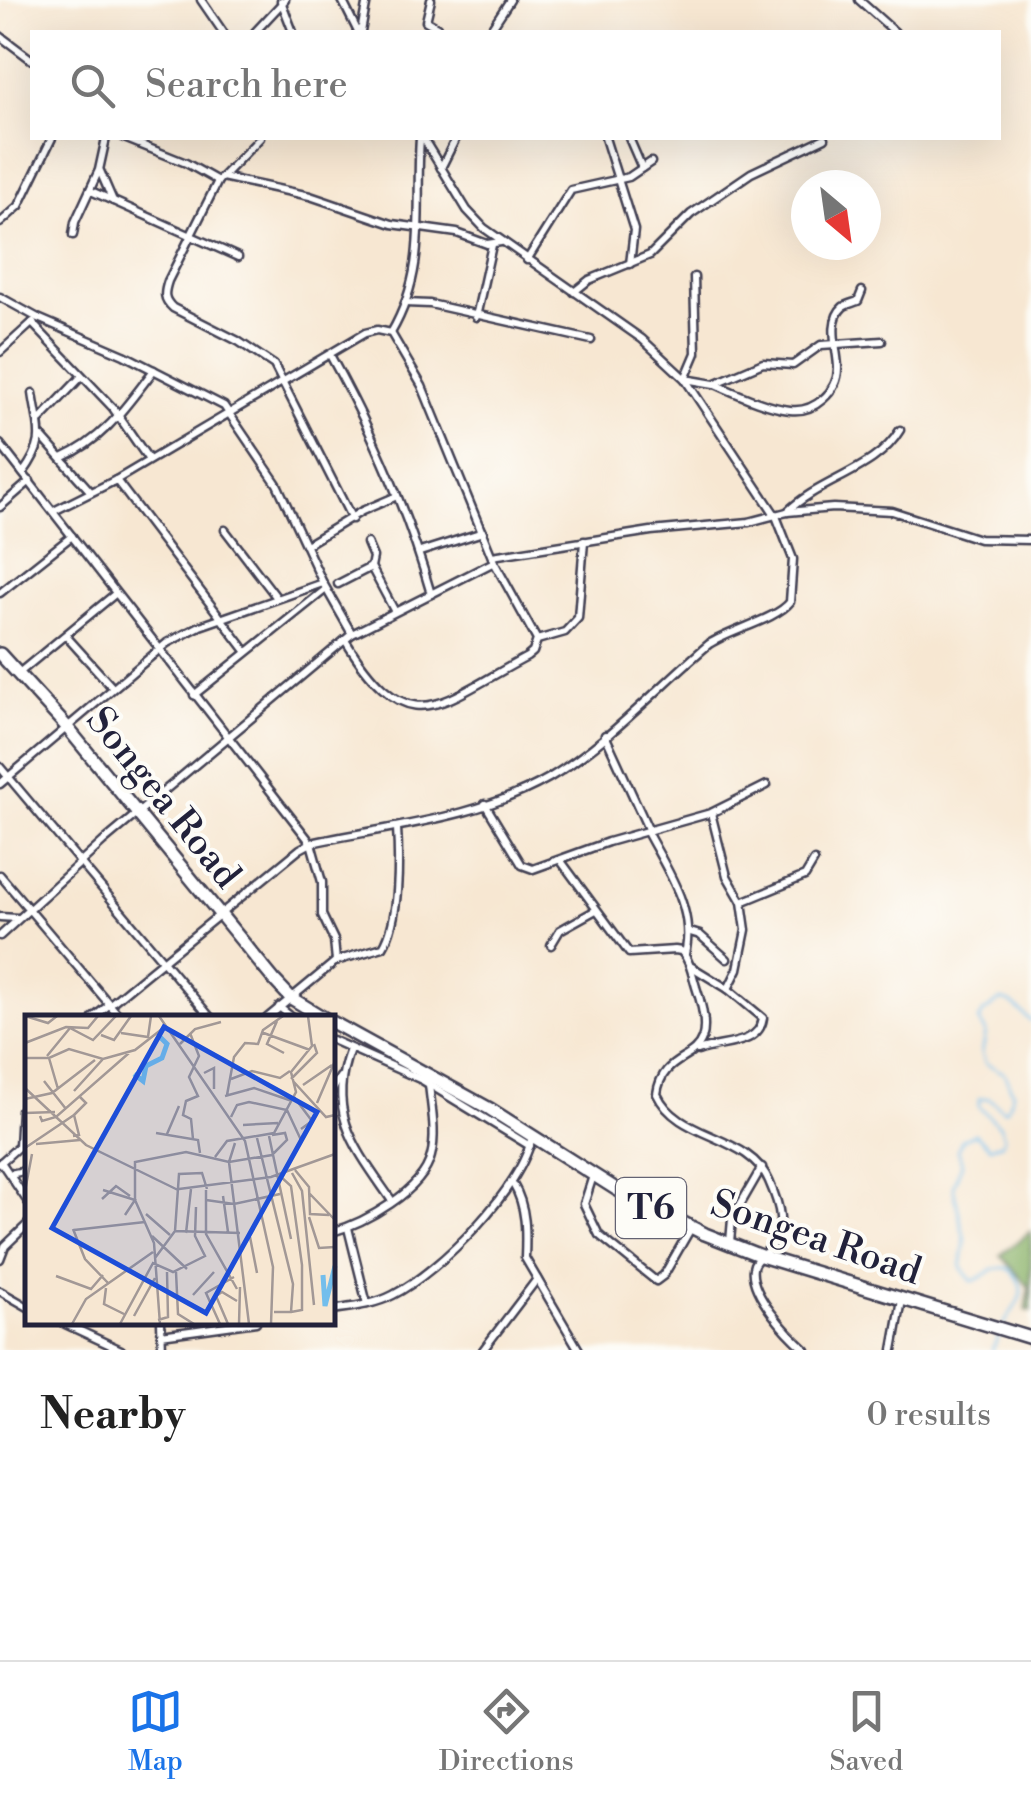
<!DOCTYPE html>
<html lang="en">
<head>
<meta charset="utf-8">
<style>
  :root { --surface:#fff; --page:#f6f6f6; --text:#222; --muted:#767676; --line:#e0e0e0; --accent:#1a73e8 }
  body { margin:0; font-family:"Libre Bodoni",serif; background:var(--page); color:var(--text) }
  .compass { position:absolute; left:791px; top:170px; width:90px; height:90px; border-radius:50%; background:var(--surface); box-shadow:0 10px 40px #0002; rotate:151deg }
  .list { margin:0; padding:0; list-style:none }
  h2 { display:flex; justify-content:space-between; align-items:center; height:130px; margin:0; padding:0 40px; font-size:42px }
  h2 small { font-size:32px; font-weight:400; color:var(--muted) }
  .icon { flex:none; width:55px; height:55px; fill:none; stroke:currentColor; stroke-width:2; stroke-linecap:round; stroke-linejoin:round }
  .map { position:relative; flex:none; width:1031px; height:1350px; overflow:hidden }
  .search { position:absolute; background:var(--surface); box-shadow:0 10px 40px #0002; left:30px; right:30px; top:30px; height:110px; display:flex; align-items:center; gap:25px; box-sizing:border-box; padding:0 35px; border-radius:0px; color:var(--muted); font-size:38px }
  .sheet { height:310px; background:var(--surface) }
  nav { display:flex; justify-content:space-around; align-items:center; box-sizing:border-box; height:140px; border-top:2px solid var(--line); background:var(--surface); font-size:28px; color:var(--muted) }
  nav a { display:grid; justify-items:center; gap:5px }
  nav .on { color:var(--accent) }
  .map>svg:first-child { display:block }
</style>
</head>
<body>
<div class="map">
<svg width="1031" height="1350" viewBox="0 0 1031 1350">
  <rect width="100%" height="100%" fill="#fdfcf7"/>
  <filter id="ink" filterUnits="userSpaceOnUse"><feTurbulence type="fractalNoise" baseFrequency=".01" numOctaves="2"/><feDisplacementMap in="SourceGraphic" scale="20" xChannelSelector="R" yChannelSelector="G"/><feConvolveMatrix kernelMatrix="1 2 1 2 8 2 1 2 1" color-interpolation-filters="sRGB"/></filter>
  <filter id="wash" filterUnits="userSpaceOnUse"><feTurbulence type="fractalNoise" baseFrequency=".0048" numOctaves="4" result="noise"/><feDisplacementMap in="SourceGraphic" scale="40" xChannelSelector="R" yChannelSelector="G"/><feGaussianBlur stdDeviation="2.25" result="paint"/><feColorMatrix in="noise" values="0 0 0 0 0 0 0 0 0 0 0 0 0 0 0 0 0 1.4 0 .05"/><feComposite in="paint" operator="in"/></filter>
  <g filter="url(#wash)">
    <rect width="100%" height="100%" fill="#f7e7d2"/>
    <!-- forest -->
    <polygon fill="#8ab269" stroke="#566a52" stroke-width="2.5" points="1031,1231 1031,1311 1026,1310 1029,1287 1001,1255"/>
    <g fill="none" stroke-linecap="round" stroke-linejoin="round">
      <!-- stream -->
      <g stroke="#73beec" stroke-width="2.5">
        <path d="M1003,1327C1011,1308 1031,1296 1015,1275C1011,1270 1009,1267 1001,1268C990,1268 983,1279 972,1281L961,1268L965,1241L953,1186L962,1164L958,1150L962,1139L975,1134L990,1147L1002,1143L1004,1137L1000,1126L979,1107V1099L989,1098L1003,1110L1007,1109L1013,1093L1004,1073L985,1063L982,1053L986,1032L979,1021L983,1013L1001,1000L1011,1003L1031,1021"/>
        <polyline points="992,1350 1000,1334"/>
      </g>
    </g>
  </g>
  <g filter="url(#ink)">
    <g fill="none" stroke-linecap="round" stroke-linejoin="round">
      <!-- minor casing -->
      <g stroke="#424052" stroke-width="11">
        <g id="minor">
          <polyline points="201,0 223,32"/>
          <polyline points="342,0 358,32"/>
          <polyline points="431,0 426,21 437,27 438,32"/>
          <polyline points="859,0 895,32"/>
          <polyline points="281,1 293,32"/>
          <polyline points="255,32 285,0"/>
          <polyline points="361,32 367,0"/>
          <polyline points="489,32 510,0"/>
          <polyline points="0,36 32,60"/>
          <polyline points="124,138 186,163 218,181"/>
          <path d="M260,138L218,181L168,281C164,293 163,299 173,308L238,341L274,365L352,519"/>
          <polyline points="605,138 634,230 630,264"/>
          <polyline points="629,138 642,168"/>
          <polyline points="441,168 456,138"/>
          <polyline points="100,171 113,201"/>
          <polyline points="222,177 310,196 392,224 457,233 487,244 501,242"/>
          <polyline points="91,191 238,257"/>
          <polyline points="0,223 19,206 52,138"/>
          <polyline points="73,235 75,222 99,170 106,138"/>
          <polyline points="527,260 571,190 629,177 651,162"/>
          <polyline points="694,277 696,353 685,379 714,384 763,363 793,365 821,345 882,341"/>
          <polyline points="574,292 589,280 650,255 691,214 751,173 825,138"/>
          <polyline points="0,297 38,318 124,355 224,406 277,484 323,583 352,634"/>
          <polyline points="405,303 430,304 591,340"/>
          <polyline points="476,317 492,245"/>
          <polyline points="32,323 113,408 149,460"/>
          <path d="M391,333C429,268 415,207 420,138"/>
          <polyline points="0,352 33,322"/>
          <path d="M330,355C372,431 407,510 431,594"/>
          <path d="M715,384C738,394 765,407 790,410C814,413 838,392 838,368C838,351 827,321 843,307C847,304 853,303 858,301L862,291"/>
          <polyline points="40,420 81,377"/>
          <polyline points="42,437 91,492"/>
          <polyline points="0,444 311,843 322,882 322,915 334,940 336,961"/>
          <path d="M62,458C105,439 126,406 154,370"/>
          <path d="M23,473C48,439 38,430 33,393"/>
          <polyline points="116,480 246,651"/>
          <polyline points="0,507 30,481"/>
          <path d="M54,511L116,480L365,333L377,330L391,333L422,386L494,562L537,640L533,652L527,657C438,704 410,745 345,640"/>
          <path d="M787,512C820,479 876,471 900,430"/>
          <polyline points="225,530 277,598"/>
          <polyline points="367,543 373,557 371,567 394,610"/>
          <polyline points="306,545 362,511 397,496"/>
          <polyline points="420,552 483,532"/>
          <polyline points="492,556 651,531 749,522 787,512 833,508 892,511 979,539 1031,540"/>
          <polyline points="338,584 371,567"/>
          <polyline points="0,593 72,536"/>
          <polyline points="66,636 112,687"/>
          <polyline points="537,640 565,632 578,618 584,541"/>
          <polyline points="19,673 115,594"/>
          <polyline points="194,695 326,589"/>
          <polyline points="605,735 649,831"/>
          <polyline points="0,767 211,1018"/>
          <polyline points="0,784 167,643 200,626 323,583"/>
          <polyline points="485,804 522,865 533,869 608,842 711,813 767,785"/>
          <polyline points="711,813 727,876 742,902 746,930 738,969 728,989"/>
          <path d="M647,832C667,870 696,910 685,954"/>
          <path d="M561,861L629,953L675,950L681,951C690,960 692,974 696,987C726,1075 664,1040 657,1094C678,1140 749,1134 769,1181C780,1206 788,1229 767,1251C761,1257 754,1260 753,1268C749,1294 789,1335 806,1350"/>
          <polyline points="0,875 121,1018"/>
          <polyline points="742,902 805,876 814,861"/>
          <polyline points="0,917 17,918"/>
          <polyline points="690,932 700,935 727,959"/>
          <polyline points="0,936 103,842 352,634 494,562"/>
          <polyline points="551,945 560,930 596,910"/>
          <path d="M692,967L728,989L763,1018C759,1047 720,1042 698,1051"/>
          <polyline points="279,1007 293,1018"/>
          <path d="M93,1018L300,849L311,843C390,826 478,819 549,778C608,743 657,688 709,644C731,630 777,619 790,602L793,559L776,516L685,379L642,339L484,228L467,210L423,138"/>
          <path d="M267,1018L336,961L383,947C400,920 399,860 397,828"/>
          <polyline points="332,1040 422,1080 530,1146"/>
          <path d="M350,1049C325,1114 357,1150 392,1201"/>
          <polyline points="332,1091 340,1077"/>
          <polyline points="1,1162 28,1202"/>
          <polyline points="0,1163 19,1146 21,1110 28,1100"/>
          <polyline points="10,1174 28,1170"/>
          <polyline points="593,1176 584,1204 599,1235 656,1281 664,1275 691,1228"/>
          <path d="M513,1184C527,1207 526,1233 525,1258L579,1350"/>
          <polyline points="348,1228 367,1304"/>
          <path d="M332,1232C364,1223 423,1191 431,1156C437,1134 431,1106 429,1084"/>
          <polyline points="730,1242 732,1219 762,1167"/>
          <polyline points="0,1259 5,1246 28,1224"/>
          <polyline points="0,1291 28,1307"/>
          <path d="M332,1310C352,1307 374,1305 393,1295C439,1272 524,1187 532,1135"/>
          <polyline points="61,1322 121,1350"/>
          <polyline points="161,1322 162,1350"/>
          <polyline points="161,1335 256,1322"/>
          <polyline points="483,1350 537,1279"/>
          <polyline points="893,1350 902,1300"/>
        </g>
      </g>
      <!-- trunk casing -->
      <g stroke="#424052" stroke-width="16">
        <g id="trunk">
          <polyline points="0,654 66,726 274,980 291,998 324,1018"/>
          <polyline points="332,1022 490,1109 616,1189 705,1234 761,1256 1031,1338"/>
        </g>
      </g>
      <!-- minor -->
      <use href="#minor" stroke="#fff" stroke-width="6"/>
      <!-- trunk -->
      <use href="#trunk" stroke="#fff" stroke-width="11"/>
    </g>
  </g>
  <g text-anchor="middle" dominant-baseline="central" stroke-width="8" stroke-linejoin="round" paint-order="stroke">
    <!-- shield labels -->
    <rect fill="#fdfcf7" stroke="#646373" stroke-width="2.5" x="616" y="1178" width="70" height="60" rx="8"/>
    <g font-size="35" font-weight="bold" fill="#22223b">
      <text x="651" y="1208">T6</text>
    </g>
    <!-- street labels -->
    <g font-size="38" fill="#22223b" stroke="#fdfcf7">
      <text transform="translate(163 798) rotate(51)">Songea Road</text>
      <text transform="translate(816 1238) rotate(19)">Songea Road</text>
    </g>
  </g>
  <!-- overview -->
  <g transform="translate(25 1015)">
    <rect width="310" height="310" fill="#f7e7d2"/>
    <path fill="none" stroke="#73beec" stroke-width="5" d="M109,59L118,66L121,51L137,43L142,29L135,22M298,260L300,291L310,251"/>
    <path fill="none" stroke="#a29896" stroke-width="2.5" d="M0,1L23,8L32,1M134,1L220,126L248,252L246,309M252,6L242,29L259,38M45,13L68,25L91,1M236,17L285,35M96,18L123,22L126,1M165,18L174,41L164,62L173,81L161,86L158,100L166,104L168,124M76,20L89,25L106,1M0,28L41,12L63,13L73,1M155,29L170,14L196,7M22,41L45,13M0,43H24L44,34L78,44L110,35L137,14M24,43L33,74M179,58L189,53V74M206,64L227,56L255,63L265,56M266,64L292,38L289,29M19,66L41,94M268,66L301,102L310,100M278,70L307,50M0,73L61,130L153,175M49,76L78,44M202,80L209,42L220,28L233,29L238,15L258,1M200,81L229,73L267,86M269,82L287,106L276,114M0,84L27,78L70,45M292,88L310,46M0,98L30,97M15,101L17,106L31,102L104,38M206,102L212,90L224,87L262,95L276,125M218,110L253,108M131,118L173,125L175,138M142,119L154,91M48,121L54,120L49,100L61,88L55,82M244,121L266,224M232,123L268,269L266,297H249M210,128L204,147L224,309M11,129L55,125M0,133L49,100M190,142L202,126L249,118L271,77L266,57L287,31L283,1M270,155L284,172L285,199L304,200M267,158L277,176L289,290M255,161L266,171L277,250V295L266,297M154,174L246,162L310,139M182,174L177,158L154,159L150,216L215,218M78,175L110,185L100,200M181,175V219L212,274M0,176L7,139M285,179L310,205M198,181L203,217M77,184L91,171L105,181M181,185L209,189L255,179M121,199L145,220M284,202L294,233L310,232M48,214L60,244L84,269M49,215L120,207M161,218L166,174M127,221L162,254M225,222L232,258M130,243L150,216M151,257L153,299L169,309M31,261L66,274L78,260M81,273L79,289L99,299M168,280L189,257M109,301L130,263M133,305L143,302L142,257M47,309L61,284L128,237M95,309L128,248L148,257L180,241L170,221L171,192M135,309L129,228L110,185V147L161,137L204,147L247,140L262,125L260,118L247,120M195,309L181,278L209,262M203,309L191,281L197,277L212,286M214,309L215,272"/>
    <path fill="#1d4ed8" fill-opacity="0.15" stroke="#1d4ed8" stroke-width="5" d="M139,12L292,97L181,298L27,213Z"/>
    <rect width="310" height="310" fill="none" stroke="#22223b" stroke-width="5"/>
  </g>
</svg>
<svg class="compass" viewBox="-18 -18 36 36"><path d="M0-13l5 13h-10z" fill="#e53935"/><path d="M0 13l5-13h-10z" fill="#767676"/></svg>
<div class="search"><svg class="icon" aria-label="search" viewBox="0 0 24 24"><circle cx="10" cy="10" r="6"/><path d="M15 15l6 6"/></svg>Search here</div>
</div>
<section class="sheet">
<h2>Nearby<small>0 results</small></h2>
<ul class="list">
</ul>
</section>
<nav>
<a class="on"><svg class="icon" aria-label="map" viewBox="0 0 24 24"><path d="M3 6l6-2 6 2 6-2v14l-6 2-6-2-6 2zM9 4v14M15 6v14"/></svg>Map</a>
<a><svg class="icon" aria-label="directions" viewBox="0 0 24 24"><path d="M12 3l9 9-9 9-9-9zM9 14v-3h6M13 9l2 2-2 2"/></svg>Directions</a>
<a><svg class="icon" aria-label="saved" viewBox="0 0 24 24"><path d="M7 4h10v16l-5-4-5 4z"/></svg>Saved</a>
</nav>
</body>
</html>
